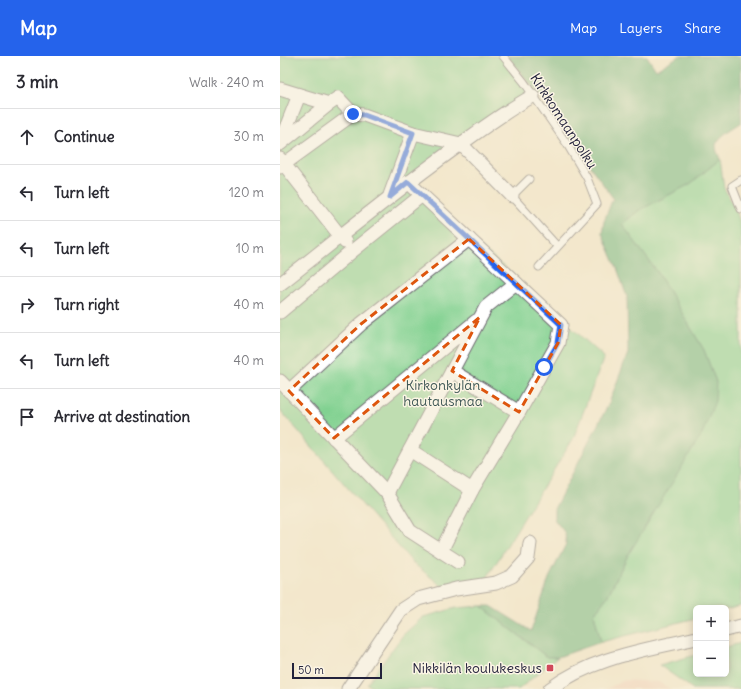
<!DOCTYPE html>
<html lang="en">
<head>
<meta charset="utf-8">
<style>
  :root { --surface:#fff; --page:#f7f7f7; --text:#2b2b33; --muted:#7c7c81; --line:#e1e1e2; --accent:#2563eb }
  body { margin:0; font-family:Delius,sans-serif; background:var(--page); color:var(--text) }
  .controls { position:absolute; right:12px; bottom:12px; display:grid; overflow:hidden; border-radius:6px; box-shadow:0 2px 10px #0003 }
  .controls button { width:36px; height:36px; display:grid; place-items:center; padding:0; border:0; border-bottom:1px solid var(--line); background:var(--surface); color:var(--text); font:20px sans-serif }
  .scale { position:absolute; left:12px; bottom:10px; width:90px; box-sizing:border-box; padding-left:4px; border:2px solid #22223b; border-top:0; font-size:11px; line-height:14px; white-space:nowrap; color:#22223b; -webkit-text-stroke:3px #fcf5e5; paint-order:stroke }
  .stop { position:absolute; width:12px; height:12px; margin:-9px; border:3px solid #2563eb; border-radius:50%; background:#fff }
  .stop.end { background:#2563eb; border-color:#fff; box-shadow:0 1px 4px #0008 }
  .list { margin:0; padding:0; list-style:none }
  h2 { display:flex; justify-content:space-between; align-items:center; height:52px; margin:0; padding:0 16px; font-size:17px }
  h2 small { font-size:13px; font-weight:400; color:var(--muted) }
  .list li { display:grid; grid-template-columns:26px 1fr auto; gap:12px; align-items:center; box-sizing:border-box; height:56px; padding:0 16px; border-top:1px solid var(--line) }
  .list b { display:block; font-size:15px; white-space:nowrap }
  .list em { font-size:13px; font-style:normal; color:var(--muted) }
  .icon { flex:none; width:22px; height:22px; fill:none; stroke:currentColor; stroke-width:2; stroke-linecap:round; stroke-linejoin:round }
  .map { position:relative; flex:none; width:461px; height:633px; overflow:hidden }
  header { display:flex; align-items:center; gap:24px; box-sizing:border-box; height:56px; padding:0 20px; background:var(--accent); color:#fff }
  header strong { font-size:19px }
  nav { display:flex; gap:22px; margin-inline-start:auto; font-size:14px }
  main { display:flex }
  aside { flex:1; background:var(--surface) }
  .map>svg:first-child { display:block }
</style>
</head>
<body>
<header>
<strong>Map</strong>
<nav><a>Map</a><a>Layers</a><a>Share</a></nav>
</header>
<main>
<aside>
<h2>3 min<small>Walk · 240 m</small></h2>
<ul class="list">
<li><svg class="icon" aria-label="ahead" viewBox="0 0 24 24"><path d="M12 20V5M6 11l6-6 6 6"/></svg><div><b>Continue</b></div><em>30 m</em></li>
<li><svg class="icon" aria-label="left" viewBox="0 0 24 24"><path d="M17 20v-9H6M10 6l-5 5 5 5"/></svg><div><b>Turn left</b></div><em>120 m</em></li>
<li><svg class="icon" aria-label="left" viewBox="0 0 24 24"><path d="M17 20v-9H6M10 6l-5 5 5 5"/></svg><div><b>Turn left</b></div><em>10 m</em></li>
<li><svg class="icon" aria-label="right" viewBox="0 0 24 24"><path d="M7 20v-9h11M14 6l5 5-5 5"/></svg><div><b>Turn right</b></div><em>40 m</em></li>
<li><svg class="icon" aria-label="left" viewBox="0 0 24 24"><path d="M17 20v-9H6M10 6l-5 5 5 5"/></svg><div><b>Turn left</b></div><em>40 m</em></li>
<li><svg class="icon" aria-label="arrive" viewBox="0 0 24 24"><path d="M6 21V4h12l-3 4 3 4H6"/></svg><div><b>Arrive at destination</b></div></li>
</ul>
</aside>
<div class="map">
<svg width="461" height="633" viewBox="0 0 461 633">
  <rect width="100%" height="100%" fill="#fcf5e5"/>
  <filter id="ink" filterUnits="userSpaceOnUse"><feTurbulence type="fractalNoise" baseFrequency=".025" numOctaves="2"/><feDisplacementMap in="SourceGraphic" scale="8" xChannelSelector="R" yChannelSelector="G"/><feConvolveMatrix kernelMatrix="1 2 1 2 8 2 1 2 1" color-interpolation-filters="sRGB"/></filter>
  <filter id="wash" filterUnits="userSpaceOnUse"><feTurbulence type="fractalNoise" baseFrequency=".012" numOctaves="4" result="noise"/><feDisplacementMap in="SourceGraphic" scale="16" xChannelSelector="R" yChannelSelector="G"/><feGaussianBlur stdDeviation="0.9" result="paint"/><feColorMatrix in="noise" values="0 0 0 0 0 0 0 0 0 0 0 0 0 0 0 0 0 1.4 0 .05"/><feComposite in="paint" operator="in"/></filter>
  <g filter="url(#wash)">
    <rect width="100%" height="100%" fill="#f3e7cc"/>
    <!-- built -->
    <polygon fill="#f4d3c0" points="345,624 379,626 390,633 326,633"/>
    <!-- green -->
    <g fill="#81d191" stroke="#527a66">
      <polygon points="0,0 223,0 253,40 131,128 324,301 293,383 205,525 163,531 133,507 0,354"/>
      <polygon points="440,103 444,132 456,154 461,170 461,550 446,554 446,552 416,552 416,562 321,586 314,558 327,541 348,499 436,326 424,294 378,217 342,168 358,155 410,128"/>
      <polygon points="201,550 267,601 278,601 239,633 95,633 87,628 123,579 143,561 176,552"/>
      <polygon points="461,587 461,633 413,633 379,609 416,599 416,618 446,618 446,591"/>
    </g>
    <!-- forest -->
    <path fill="#68b37b" stroke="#456a5b" d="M227,0H367L376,14L399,0H461V67C455,71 435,82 436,91C436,95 439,100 440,103L410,128L358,155L342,168L378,217L424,294L436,326L435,345L422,378L348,499L327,541L314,558L321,586L278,601H267L201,550H211L251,575L269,522L286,488L285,477L274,463V453L329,347L348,297L347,241L337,212L322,177L324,165L333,142L257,37Z"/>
  </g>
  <g filter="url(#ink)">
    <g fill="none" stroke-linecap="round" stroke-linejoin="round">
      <!-- lane casing -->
      <g stroke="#6b676e" stroke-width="9">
        <g id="lane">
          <polyline points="223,0 244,26 287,88 307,122 317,148 259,211"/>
          <polyline points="249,123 232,140 277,190"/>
          <polyline points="461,124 452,130 461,153"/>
        </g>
      </g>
      <!-- street casing -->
      <g stroke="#6b676e" stroke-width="15">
        <g id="street">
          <polyline points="0,33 49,48"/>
          <polyline points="0,87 19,39"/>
          <polyline points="0,88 49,48 58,42 73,58 84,59 133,77 181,88 232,140"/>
          <polyline points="0,103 65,186"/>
          <polyline points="0,111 73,58"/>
          <polyline points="128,126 281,269 278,287 239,356 192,434 161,495"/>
          <polyline points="110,139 133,77"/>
          <path d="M0,228C61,180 121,130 185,85C207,69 229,53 253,40"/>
          <polyline points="0,256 70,197 142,139"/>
          <polyline points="172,315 239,356"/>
          <polyline points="0,325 107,437 130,475 178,506"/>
          <polyline points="9,335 81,268 189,183"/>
          <polyline points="54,382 196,265"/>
          <polyline points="130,394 192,434"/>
          <polyline points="107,437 206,251 236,227"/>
          <polyline points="446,574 461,570"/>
          <polyline points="68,633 121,554 138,543 176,533 216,527 232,520 248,502 250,487"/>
          <path d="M270,633C312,601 366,594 416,582"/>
        </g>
      </g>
      <!-- lane -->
      <use href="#lane" stroke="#fff" stroke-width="7"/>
      <!-- street -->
      <use href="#street" stroke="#fff" stroke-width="13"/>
    </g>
  </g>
  <g fill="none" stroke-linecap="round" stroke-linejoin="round" filter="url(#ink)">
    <!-- route -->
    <polyline stroke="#2563eb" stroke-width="5" points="73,58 84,59 133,77 110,141 128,126 281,269 278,287 264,311"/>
  </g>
  <!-- marked area -->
  <path d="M0 0H461V633H0ZM189,183L281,269L278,287L239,356L172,315L200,261L54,382L9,335L81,268Z" fill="#f3e7cc" fill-opacity=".55" fill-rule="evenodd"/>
  <path fill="none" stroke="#de560e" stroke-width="3" stroke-dasharray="8 5" stroke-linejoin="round" d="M189,183L281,269L278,287L239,356L172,315L200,261L54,382L9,335L81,268Z"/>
  <!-- markers -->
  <rect fill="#d1495b" stroke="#fcf5e5" stroke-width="1.5" x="266" y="608" width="8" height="8" rx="2"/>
  <g text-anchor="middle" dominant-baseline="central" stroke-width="3" stroke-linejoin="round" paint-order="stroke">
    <!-- street labels -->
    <g font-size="14" fill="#22223b" stroke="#fcf5e5">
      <text transform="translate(284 65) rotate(57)">Kirkkomaanpolku</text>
    </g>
    <!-- park labels -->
    <g font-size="14" fill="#3e5755" stroke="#fcf5e5">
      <text x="163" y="329">Kirkonkylän<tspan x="163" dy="16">hautausmaa</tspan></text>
    </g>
    <!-- poi labels -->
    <g font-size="14" fill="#22223b" stroke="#fcf5e5" text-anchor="end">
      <text x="262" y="612">Nikkilän koulukeskus</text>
    </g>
  </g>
</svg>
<div class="controls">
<button>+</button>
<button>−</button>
</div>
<div class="scale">50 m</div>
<div class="stop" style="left:264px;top:311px"></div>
<div class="stop end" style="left:73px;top:58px"></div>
</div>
</main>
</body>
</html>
